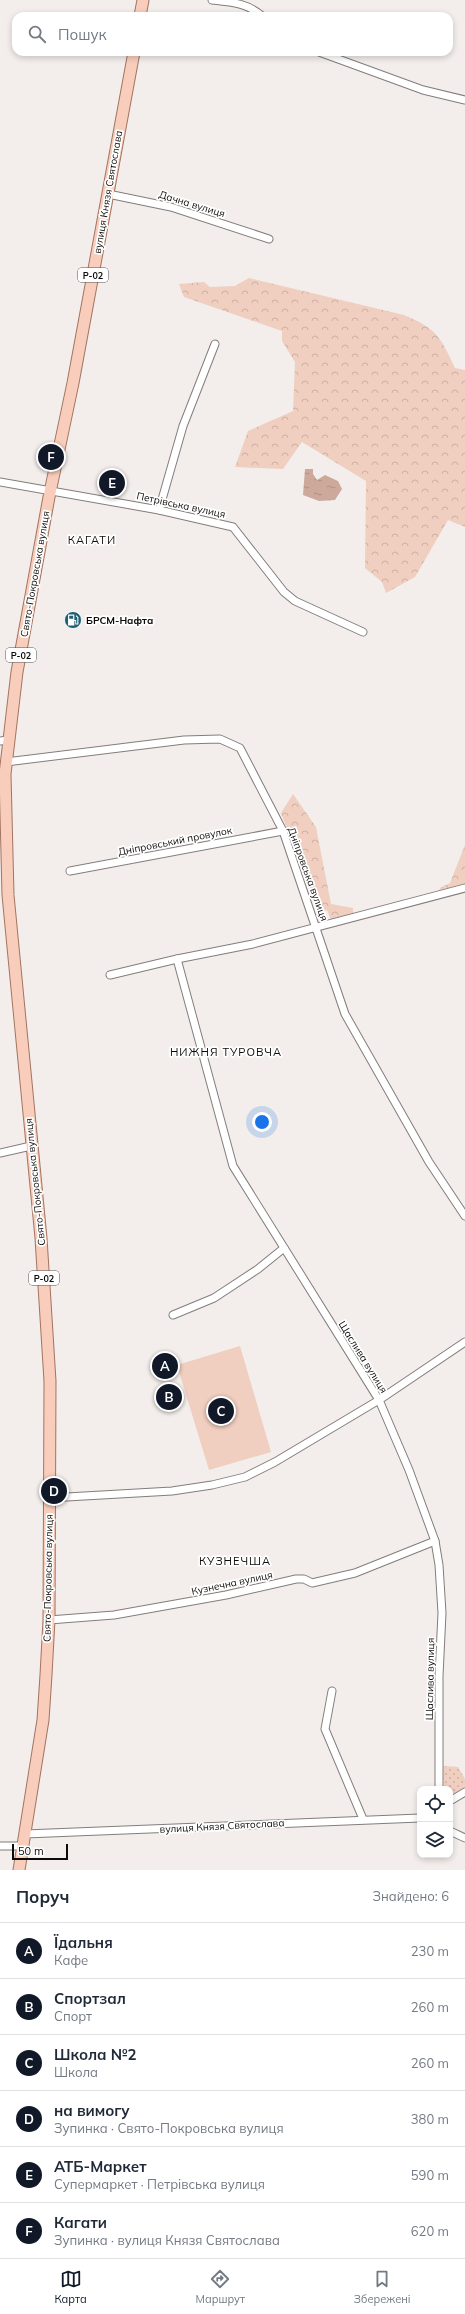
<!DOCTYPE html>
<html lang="uk">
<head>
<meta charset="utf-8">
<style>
  :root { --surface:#fff; --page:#f6f6f7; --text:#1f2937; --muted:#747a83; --line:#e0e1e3; --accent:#111827 }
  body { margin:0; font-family:Mulish,sans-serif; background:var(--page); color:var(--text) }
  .controls { position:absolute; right:12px; bottom:12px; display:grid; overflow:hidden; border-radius:8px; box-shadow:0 2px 6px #0003 }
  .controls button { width:36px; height:36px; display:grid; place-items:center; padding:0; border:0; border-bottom:1px solid var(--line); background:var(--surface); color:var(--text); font:20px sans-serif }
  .scale { position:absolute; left:12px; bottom:10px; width:56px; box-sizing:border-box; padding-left:4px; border:2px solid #0c0b0a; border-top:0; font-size:11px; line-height:14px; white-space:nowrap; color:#0c0b0a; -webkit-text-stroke:3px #fff; paint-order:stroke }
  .you { position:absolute; left:262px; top:1122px; width:14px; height:14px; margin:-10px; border:3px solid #fff; border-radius:50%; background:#1a73e8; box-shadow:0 0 0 6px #1a73e833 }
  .badge { display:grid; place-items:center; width:26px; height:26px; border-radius:50%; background:var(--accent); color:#fff; font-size:13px; font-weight:700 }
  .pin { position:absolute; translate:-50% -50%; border:2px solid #fff; box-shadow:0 1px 4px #0006 }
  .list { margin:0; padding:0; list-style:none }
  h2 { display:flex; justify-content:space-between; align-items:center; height:52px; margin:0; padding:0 16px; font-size:17px }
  h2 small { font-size:13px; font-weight:400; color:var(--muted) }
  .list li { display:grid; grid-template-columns:26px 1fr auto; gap:12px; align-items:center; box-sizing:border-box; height:56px; padding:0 16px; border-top:1px solid var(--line) }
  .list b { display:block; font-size:15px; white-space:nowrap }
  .list p { margin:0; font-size:13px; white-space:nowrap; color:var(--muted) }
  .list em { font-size:13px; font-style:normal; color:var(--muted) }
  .icon { flex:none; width:22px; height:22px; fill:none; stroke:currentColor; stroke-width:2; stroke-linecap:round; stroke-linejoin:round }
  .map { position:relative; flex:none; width:465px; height:1870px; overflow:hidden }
  .search { position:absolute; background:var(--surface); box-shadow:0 2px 6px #0003; left:12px; right:12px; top:12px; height:44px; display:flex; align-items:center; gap:10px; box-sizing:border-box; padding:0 14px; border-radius:12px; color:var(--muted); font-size:15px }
  .sheet { height:388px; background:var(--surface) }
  nav { display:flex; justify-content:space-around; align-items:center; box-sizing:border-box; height:56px; border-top:1px solid var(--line); background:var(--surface); font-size:11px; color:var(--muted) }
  nav a { display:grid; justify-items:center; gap:2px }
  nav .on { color:var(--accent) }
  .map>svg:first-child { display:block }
</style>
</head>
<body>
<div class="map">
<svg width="465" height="1870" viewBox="0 0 465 1870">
  <defs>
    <pattern id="grass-dots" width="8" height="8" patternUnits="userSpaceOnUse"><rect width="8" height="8" fill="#f0cec0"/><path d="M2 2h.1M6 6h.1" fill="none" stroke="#cdb0a4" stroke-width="1.8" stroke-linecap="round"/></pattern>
    <pattern id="forest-crowns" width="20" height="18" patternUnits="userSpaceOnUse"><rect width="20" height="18" fill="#f0cec0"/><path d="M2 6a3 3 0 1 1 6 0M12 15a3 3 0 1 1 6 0" fill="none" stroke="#cdb0a4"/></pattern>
    <pattern id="water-ripples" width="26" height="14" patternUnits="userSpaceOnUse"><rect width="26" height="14" fill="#cca99b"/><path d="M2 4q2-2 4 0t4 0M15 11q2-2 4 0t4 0" fill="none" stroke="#ae9084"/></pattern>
  </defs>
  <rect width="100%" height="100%" fill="#f3eeeb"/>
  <!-- grass -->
  <polygon fill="url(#grass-dots)" points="443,1766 458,1767 465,1779 465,1787 450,1796 450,1789 444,1789"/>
  <!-- forest -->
  <g fill="url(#forest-crowns)">
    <path d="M249,278L404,315C437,329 440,336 455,368L465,370V527L448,520L415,577L386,593L382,582L365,568L366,481L302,442L283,469L235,467L248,431L293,411L295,362L282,341V331L184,297L179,284L204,282L210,287L235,286Z"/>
    <polygon points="293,794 316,827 331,904 353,908 353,915 331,920 327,910 319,912 281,813"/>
    <polygon points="465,845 465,884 439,891 440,888 450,883"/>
  </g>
  <!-- pitch -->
  <polygon fill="#f0cec0" points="240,1346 271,1452 209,1470 177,1365"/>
  <!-- water -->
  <polygon fill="url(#water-ripples)" points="305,469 313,469 313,474 317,480 325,475 338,481 342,489 335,500 319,501 303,495"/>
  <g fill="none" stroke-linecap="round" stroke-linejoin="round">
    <!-- minor casing -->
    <g stroke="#837d7b" stroke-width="9">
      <g id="minor">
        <path d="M212,0C231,2 247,3 262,16"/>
        <polyline points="319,52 423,90 465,100"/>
        <polyline points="108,194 171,207 269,239"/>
        <polyline points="0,482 159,510 233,527 284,592 295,601 363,632"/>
        <polyline points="159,510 183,426 215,344"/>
        <polyline points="0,741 8,740"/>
        <polyline points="6,762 184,740 220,739 240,748 283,831 345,1014 429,1162 465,1216"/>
        <polyline points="70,871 283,831"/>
        <polyline points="177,959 233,1166 379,1400 409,1470 435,1541 439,1565 442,1613 439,1676 439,1789"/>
        <polyline points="110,975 177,959 253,944 465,888"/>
        <polyline points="0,1153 31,1146"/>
        <polyline points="173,1315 214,1298 258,1269 284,1248"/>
        <polyline points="49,1498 172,1491 212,1485 245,1477 275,1462 379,1400 465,1342"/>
        <polyline points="49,1620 114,1615 226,1595 296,1579 304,1579 312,1583 355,1573 435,1541"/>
        <polyline points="332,1691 325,1729 363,1819"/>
        <polyline points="450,1801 465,1792"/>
        <polyline points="450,1831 465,1838"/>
        <polyline points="25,1834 420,1818"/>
        <polyline points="0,1846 22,1846"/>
      </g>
    </g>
    <!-- primary casing -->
    <g stroke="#a37460" stroke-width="13">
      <g id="primary">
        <polyline points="140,16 143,0"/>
        <polyline points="19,1870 43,1720 46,1675 49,1620 50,1381 41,1238 8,895 5,774 17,672 49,497 73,383 134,52"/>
      </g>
    </g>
    <!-- minor -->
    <use href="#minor" stroke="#fff" stroke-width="7"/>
    <!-- primary -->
    <use href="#primary" stroke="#f8cdbb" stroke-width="11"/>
  </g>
  <!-- icons -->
  <defs>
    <g id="fuel-disc" transform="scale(0.9)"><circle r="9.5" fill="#1e5f73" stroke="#fff"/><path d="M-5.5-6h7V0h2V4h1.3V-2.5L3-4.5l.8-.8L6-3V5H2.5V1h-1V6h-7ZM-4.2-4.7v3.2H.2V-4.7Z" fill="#fff"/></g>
  </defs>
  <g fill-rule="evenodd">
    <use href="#fuel-disc" x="73" y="620"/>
  </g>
  <g text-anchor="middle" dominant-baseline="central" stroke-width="3.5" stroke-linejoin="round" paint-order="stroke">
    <!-- shield labels -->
    <g fill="#fff" stroke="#555454" stroke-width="1">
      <rect x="78" y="268" width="30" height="14" rx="3"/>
      <rect x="6" y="648" width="30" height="14" rx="3"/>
      <rect x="29" y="1271" width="30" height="14" rx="3"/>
    </g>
    <g font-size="9" font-weight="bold" fill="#0c0b0a">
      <text x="93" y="275">Р-02</text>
      <text x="21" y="655">Р-02</text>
      <text x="44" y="1278">Р-02</text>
    </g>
    <!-- street labels -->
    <g font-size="10" fill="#0c0b0a" stroke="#fff">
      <text transform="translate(108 192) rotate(-80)">вулиця Князя Святослава</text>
      <text transform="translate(192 204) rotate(17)">Дачна вулиця</text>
      <text transform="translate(181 505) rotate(12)">Петрівська вулиця</text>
      <text transform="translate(35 574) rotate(-80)">Свято-Покровська вулиця</text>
      <text transform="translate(175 841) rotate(-11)">Дніпровський провулок</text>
      <text transform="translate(308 874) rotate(70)">Дніпровська вулиця</text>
      <text transform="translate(35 1182) rotate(-96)">Свято-Покровська вулиця</text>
      <text transform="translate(363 1357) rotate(58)">Щаслива вулиця</text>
      <text transform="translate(48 1578) rotate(-89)">Свято-Покровська вулиця</text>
      <text transform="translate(232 1583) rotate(-12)">Кузнечна вулиця</text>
      <text transform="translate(430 1679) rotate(-89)">Щаслива вулиця</text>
      <text transform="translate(222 1826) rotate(-3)">вулиця Князя Святослава</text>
    </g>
    <!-- poi labels -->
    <g font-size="10" font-weight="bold" fill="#0c0b0a" stroke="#fff" text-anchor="start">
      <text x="86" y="620">БРСМ-Нафта</text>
    </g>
    <!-- neighbourhood labels -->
    <g font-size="11" letter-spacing="1" fill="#0c0b0a" stroke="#fff">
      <text x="92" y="540">КАГАТИ</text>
      <text x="226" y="1052">НИЖНЯ ТУРОВЧА</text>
      <text x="235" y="1561">КУЗНЕЧША</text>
    </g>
  </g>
</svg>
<div class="controls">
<button><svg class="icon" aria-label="locate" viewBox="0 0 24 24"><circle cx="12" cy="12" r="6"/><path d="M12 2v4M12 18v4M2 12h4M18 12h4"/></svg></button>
<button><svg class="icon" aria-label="layers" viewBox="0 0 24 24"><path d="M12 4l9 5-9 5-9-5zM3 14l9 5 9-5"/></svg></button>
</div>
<div class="scale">50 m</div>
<div class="you"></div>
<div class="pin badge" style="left:165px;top:1366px">A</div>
<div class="pin badge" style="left:169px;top:1397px">B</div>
<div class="pin badge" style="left:221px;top:1411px">C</div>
<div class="pin badge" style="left:54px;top:1491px">D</div>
<div class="pin badge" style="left:112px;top:483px">E</div>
<div class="pin badge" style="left:51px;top:457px">F</div>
<div class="search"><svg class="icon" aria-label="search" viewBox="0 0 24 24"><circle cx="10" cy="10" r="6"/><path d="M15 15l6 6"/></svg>Пошук</div>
</div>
<section class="sheet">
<h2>Поруч<small>Знайдено: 6</small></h2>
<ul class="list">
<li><span class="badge">A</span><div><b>Їдальня</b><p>Кафе</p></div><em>230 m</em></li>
<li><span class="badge">B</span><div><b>Спортзал</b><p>Спорт</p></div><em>260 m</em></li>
<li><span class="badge">C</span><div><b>Школа №2</b><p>Школа</p></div><em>260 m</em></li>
<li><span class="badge">D</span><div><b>на вимогу</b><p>Зупинка · Свято-Покровська вулиця</p></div><em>380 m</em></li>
<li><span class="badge">E</span><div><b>АТБ-Маркет</b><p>Супермаркет · Петрівська вулиця</p></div><em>590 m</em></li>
<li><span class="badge">F</span><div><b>Кагати</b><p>Зупинка · вулиця Князя Святослава</p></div><em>620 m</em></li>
</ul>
</section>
<nav>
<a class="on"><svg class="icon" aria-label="map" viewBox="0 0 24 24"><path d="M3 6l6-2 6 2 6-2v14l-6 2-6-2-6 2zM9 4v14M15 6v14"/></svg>Карта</a>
<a><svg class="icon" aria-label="directions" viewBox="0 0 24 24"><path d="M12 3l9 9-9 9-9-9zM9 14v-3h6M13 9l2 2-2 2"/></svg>Маршрут</a>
<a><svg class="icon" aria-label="saved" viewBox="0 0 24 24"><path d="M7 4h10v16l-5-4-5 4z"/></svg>Збережені</a>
</nav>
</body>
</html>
